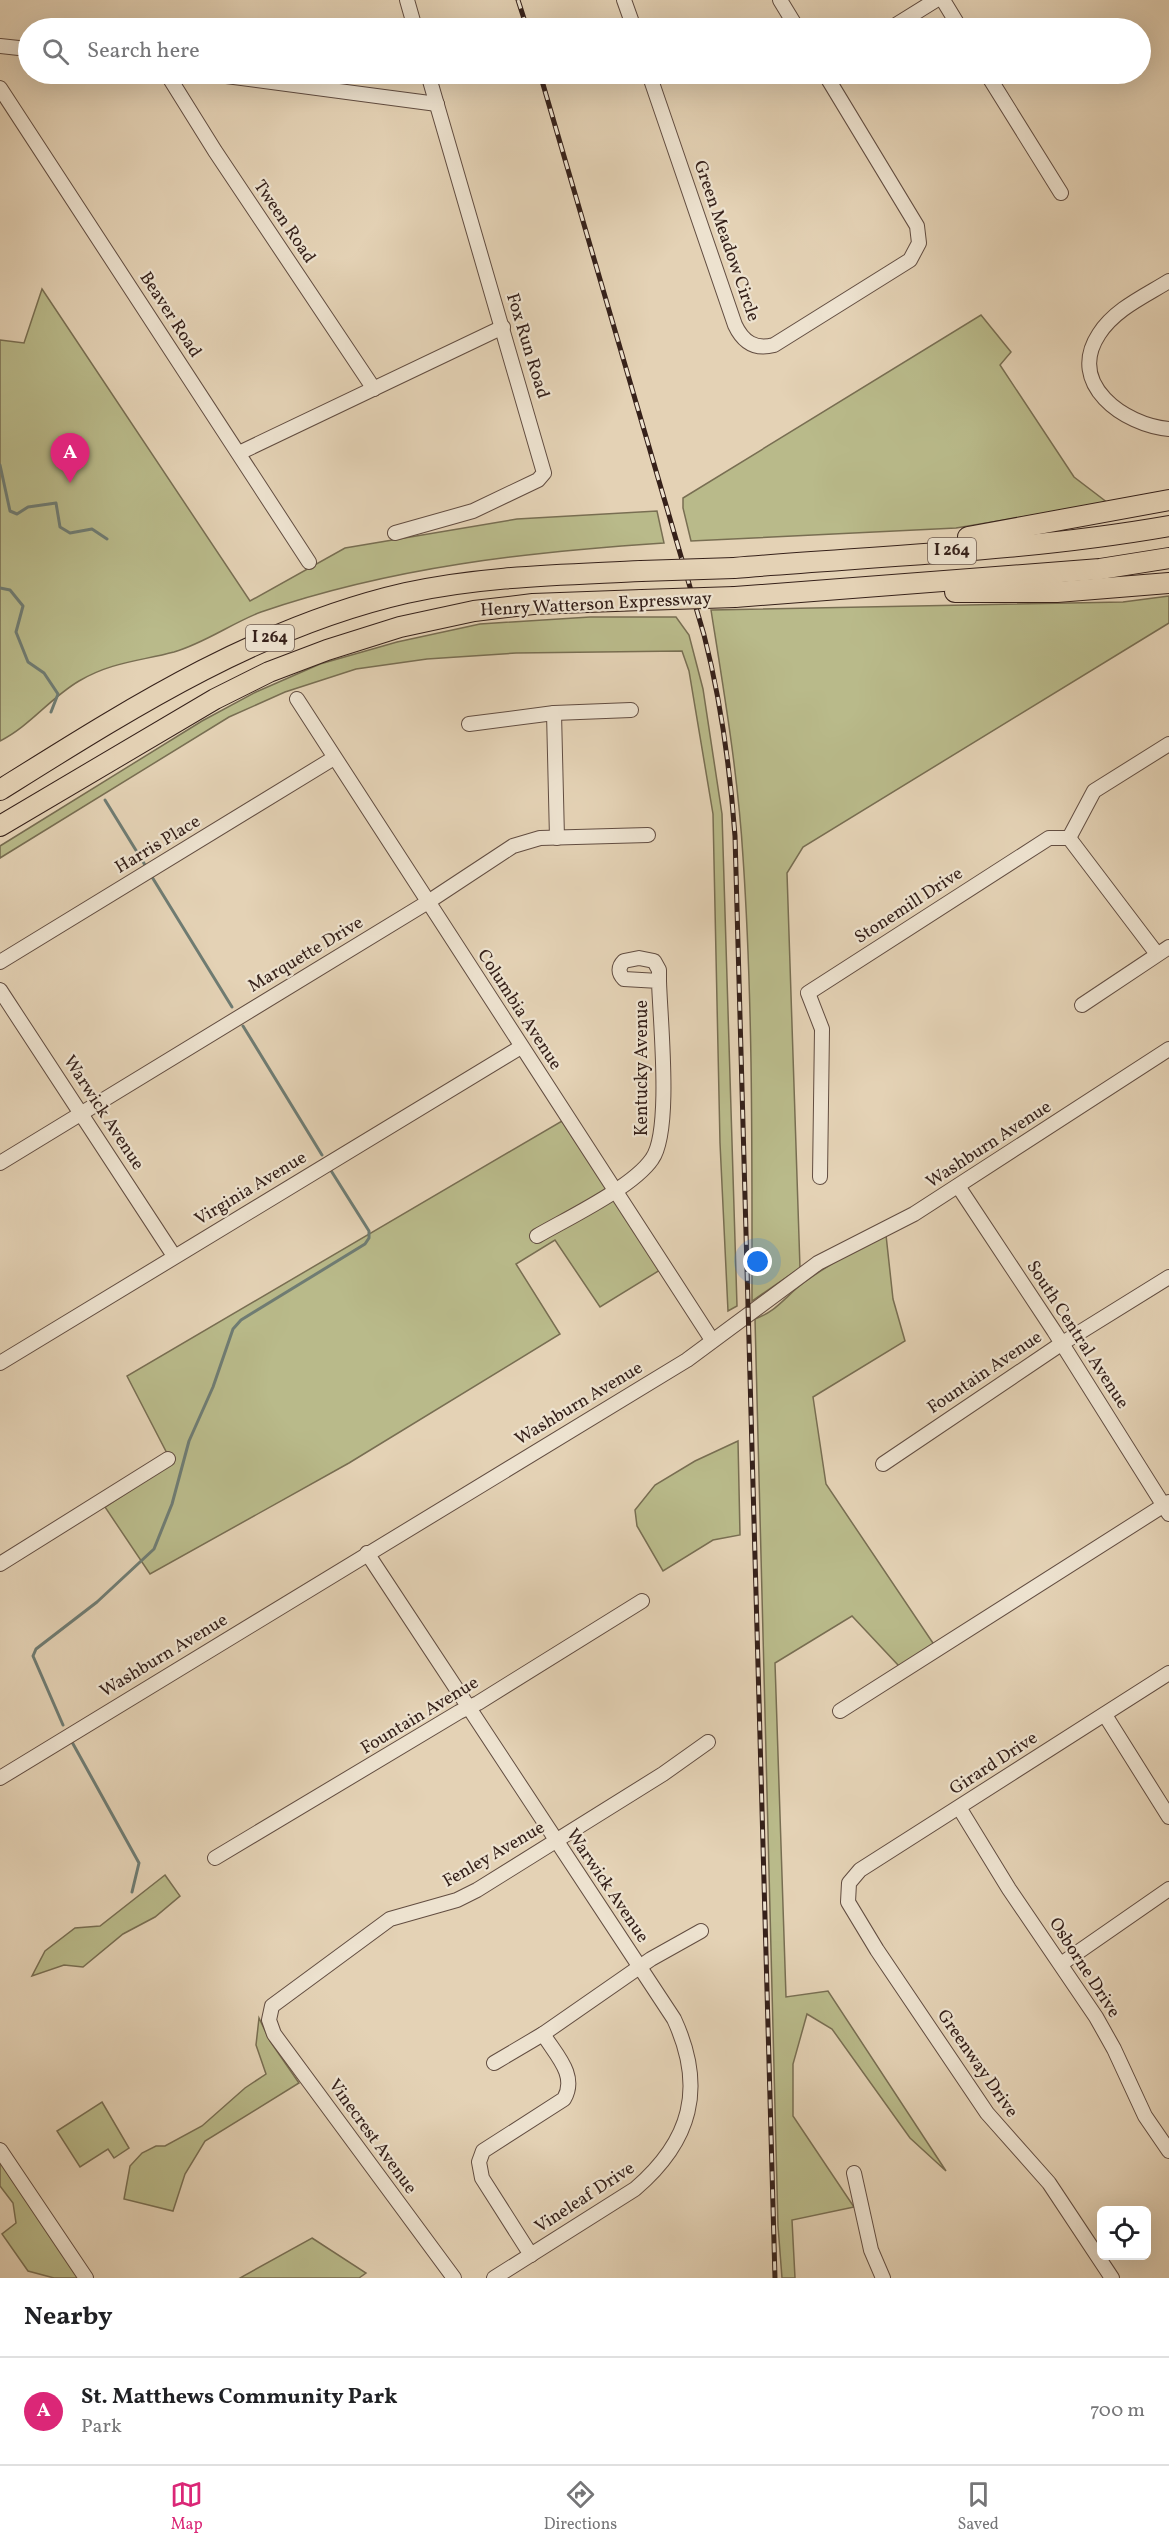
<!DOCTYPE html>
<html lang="en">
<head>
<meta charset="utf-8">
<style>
  :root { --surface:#fff; --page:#f2f2f2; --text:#202124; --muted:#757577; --line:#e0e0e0; --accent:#db2777 }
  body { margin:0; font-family:Vollkorn,serif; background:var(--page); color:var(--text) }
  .controls { position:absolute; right:18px; bottom:18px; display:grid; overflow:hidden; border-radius:9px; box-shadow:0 6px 24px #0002 }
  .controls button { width:54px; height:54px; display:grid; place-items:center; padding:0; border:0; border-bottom:2px solid var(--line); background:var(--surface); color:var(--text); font:30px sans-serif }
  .you { position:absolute; left:758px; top:1262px; width:21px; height:21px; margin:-15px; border:4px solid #fff; border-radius:50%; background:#1a73e8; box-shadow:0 0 0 9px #1a73e833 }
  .badge { display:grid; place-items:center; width:39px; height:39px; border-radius:50%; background:var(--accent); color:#fff; font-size:20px; font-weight:700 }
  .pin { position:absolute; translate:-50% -50px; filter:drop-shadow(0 2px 3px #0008) }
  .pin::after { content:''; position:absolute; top:32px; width:21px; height:18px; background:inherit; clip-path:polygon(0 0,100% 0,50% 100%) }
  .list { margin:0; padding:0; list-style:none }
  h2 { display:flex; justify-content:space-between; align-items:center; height:78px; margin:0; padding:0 24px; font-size:26px }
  h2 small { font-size:20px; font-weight:400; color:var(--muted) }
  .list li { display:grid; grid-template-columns:39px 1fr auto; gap:18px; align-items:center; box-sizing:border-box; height:108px; padding:0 24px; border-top:2px solid var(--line) }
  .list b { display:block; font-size:22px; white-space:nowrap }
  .list p { margin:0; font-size:20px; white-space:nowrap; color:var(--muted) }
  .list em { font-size:20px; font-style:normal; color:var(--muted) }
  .icon { flex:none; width:33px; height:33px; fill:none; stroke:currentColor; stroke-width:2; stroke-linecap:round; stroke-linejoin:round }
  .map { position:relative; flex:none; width:1169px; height:2278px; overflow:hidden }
  .search { position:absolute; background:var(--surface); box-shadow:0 6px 24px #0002; left:18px; right:18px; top:18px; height:66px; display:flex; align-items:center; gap:15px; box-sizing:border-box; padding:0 21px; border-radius:33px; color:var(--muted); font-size:22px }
  .sheet { height:186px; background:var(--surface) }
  nav { display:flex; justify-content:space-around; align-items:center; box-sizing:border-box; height:84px; border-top:2px solid var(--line); background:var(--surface); font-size:16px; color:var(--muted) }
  nav a { display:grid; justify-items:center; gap:3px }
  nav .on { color:var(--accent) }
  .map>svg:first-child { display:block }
</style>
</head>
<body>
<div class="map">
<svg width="1169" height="2278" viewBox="0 0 1169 2278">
  <rect width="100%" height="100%" fill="#e4d2b5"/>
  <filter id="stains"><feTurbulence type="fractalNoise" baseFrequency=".00333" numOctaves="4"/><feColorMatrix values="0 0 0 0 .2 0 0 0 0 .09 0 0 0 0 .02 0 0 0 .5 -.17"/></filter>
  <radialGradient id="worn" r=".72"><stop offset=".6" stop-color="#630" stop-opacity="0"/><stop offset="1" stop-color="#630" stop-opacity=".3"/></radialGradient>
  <!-- green -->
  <g fill="#b9ba8a" stroke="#786e52" stroke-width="1.5">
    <path d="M42,289L250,601L345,548L517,519L657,511L664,543C527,552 392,567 261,612C232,623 205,643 174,652C140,661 111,662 79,681C50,698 30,726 0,741V340L24,343Z"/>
    <polygon points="981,315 1011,352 1000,365 1074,477 1108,503 956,528 691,541 683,508 683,498"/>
    <path d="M1169,596V623L803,847L787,873L800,1268L752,1301C752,1153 753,1005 743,857C738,774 724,692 711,610L1123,602Z"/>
    <polygon points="590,617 676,617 689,635 703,689 722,814 737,1306 728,1311 720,1143 713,814 689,671 682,651 516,653 427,659 356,669 285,692 229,717 0,858 0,846 202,721 256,692 320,664 397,642 480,624"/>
    <polygon points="562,1121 660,1270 600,1307 555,1240 516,1264 560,1334 349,1463 150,1574 105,1507 172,1463 127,1376"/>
    <path d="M886,1235L893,1299L905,1341L813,1397L826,1484L935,1646L899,1666L852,1616L775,1663L786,1997L828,1991L946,2171L910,2138L832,2029L807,2014L793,2064V2116L854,2207L792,2220L795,2278H782L778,2226L755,1319C779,1310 786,1295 806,1281C831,1263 858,1248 886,1235Z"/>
    <polygon points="738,1441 740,1535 713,1540 663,1571 637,1526 635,1510 655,1485 695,1461"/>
    <polygon points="165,1875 180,1896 155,1917 123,1934 83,1967 64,1965 32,1976 45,1951 75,1928 100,1926"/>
    <polygon points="259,2018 270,2041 299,2083 205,2141 185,2174 173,2211 124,2199 130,2166 142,2153 156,2146 165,2146 202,2126 245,2088 266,2074 256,2045"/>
    <polygon points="102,2102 129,2148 114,2158 108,2149 80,2167 57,2131"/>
    <polygon points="0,2157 79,2278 54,2278 28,2271 2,2234 16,2223 13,2203 0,2186"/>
    <polygon points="312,2238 366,2273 359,2278 240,2278"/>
  </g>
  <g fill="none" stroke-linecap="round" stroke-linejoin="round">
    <!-- stream -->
    <g stroke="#6f7c73" stroke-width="3">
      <polyline points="0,465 10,511 17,514 28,507 56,503 60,527 70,533 92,529 107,539"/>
      <polyline points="0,588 10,590 23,606 16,632 28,662 44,673 58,694 51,712"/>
      <polyline points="105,800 145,865"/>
      <polyline points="152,877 232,1007"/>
      <polyline points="243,1026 322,1155"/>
      <polyline points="63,1725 33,1656 36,1649 97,1602 154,1549 172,1504 189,1441 213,1387 233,1329 241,1320 365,1244 369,1238 369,1231 330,1169"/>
      <polyline points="72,1742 139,1863 132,1892"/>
    </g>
    <!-- minor casing -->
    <g stroke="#624d41" stroke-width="16">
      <g id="minor">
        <polyline points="407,0 415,28"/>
        <polyline points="624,0 634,28"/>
        <polyline points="780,0 797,28"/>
        <polyline points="943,0 960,28"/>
        <polyline points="891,28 936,0"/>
        <polyline points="0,46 28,49"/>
        <polyline points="167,74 215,151 374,389"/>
        <polyline points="211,74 437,104"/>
        <path d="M649,74L735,325C743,342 755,350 774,345L910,260L919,243L917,226L825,74"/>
        <polyline points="987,74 1061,193"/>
        <polyline points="0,88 309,562"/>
        <path d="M1169,281C1145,296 1115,309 1099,334C1066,384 1124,425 1169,429"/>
        <polyline points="239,453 503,327"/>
        <polyline points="395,533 473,511 538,480 544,473 428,74"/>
        <polyline points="297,699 712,1340"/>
        <polyline points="554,713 557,838"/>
        <polyline points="469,724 554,713 631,710"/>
        <polyline points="1069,838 1157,954"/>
        <polyline points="1069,838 1094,791 1169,744"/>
        <polyline points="0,962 334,758"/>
        <polyline points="0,990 174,1256"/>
        <polyline points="1082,1005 1169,947"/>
        <polyline points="0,1163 428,902 513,846 540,838 648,835"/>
        <polyline points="820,1177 822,1029 808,993 1049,838 1069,838"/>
        <polyline points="958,1186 1054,1331 1169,1514"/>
        <path d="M537,1236C568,1218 633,1187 652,1159C672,1131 660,1020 659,981V970L654,961L639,958L624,961C618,967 618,973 624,979L659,981"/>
        <polyline points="0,1363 521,1047"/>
        <polyline points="883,1464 1061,1344 1169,1277"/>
        <path d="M367,1553L674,2019C706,2088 691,2141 635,2189L494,2278"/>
        <polyline points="0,1564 168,1459"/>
        <polyline points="840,1711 1169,1502"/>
        <polyline points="1105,1715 1169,1817"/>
        <polyline points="0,1778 687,1360 818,1263 914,1214 1169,1049"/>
        <polyline points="960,1809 1009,1889 1096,2017 1114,2049 1145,2116 1169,2151"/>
        <polyline points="215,1858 459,1712 478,1703 642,1601"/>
        <polyline points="1061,1964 1169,1889"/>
        <polyline points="494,2063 543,2034 651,1959 701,1931"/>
        <polyline points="0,2150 86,2278"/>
        <polyline points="854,2173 871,2250 883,2278"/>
        <path d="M531,2255L482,2178L479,2162L483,2151L564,2099C578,2075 555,2054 543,2034"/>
        <polyline points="454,2278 274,2034 269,2020 272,2006 390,1919 457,1900 477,1890 663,1774 708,1742"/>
        <polyline points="1112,2278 1049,2183 987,2113 877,1950 848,1902 849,1883 860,1870 1169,1673"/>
      </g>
    </g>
    <!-- highway casing -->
    <g stroke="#36211a" stroke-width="22">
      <g id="highway">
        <polyline points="968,537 1169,500"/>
        <path d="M734,568C879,556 1026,551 1169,526"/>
        <polyline points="955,592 1057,592 1169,583"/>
        <polyline points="735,597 1100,569 1169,558"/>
        <path d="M0,790C128,710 257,627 406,593C483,576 562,575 641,571"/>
        <polyline points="0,826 215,699 269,672 327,650 400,627 474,611 533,604 642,600"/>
      </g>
    </g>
    <!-- minor -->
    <use href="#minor" stroke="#ede2cf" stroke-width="14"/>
    <!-- highway -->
    <use href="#highway" stroke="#e4d2b5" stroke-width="20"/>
    <!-- rail casing -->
    <g stroke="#36211a" stroke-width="5">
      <g id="rail">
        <polyline points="518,0 527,28"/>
        <path d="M540,74L704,635C721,701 730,768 735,836L775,2278"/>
      </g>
    </g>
    <!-- rail -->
    <use href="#rail" stroke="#ede2cf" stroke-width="3" stroke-dasharray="9" stroke-linecap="butt"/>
    <!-- highway-bridge casing -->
    <g stroke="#36211a" stroke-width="22" stroke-linecap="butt">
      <g id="highway-bridge">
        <polyline points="641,571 734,568"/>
        <polyline points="642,600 735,597"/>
      </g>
    </g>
    <!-- highway-bridge -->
    <use href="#highway-bridge" stroke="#e4d2b5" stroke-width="20"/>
  </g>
  <g text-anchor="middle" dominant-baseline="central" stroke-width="4.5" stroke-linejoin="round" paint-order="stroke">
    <!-- shield labels -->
    <g fill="#ede2cf" stroke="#6d5b50" stroke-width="1.5">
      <rect x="928" y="538" width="48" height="26" rx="4.5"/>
      <rect x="246" y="625" width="48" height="26" rx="4.5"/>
    </g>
    <g font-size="16" font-weight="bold" fill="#36211a">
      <text x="952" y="551">I 264</text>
      <text x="270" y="638">I 264</text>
    </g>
    <!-- street labels -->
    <g font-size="18" fill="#36211a" stroke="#ede2cf">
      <text transform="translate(284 222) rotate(56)">Tween Road</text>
      <text transform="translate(726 241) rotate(71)">Green Meadow Circle</text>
      <text transform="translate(170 315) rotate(57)">Beaver Road</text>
      <text transform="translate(527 346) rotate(73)">Fox Run Road</text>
      <text transform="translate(596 605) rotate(-3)">Henry Watterson Expressway</text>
      <text transform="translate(158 845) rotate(-31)">Harris Place</text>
      <text transform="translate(909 906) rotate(-33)">Stonemill Drive</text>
      <text transform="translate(306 955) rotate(-31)">Marquette Drive</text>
      <text transform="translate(519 1010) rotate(57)">Columbia Avenue</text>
      <text transform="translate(642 1068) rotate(-90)">Kentucky Avenue</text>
      <text transform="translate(103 1113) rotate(57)">Warwick Avenue</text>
      <text transform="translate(989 1145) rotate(-33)">Washburn Avenue</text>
      <text transform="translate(251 1189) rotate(-31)">Virginia Avenue</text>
      <text transform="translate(1077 1335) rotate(57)">South Central Avenue</text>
      <text transform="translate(985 1373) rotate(-34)">Fountain Avenue</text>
      <text transform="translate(579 1404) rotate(-31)">Washburn Avenue</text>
      <text transform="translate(164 1656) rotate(-31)">Washburn Avenue</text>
      <text transform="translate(420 1716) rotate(-31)">Fountain Avenue</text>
      <text transform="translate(994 1764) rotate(-33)">Girard Drive</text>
      <text transform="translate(494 1855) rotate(-30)">Fenley Avenue</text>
      <text transform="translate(607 1886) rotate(56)">Warwick Avenue</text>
      <text transform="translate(1084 1968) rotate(57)">Osborne Drive</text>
      <text transform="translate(977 2064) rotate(55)">Greenway Drive</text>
      <text transform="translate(372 2137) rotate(54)">Vinecrest Avenue</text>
      <text transform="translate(585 2198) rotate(-33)">Vineleaf Drive</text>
    </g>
  </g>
  <rect width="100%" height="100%" filter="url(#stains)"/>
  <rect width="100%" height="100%" fill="url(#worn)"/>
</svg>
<div class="controls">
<button><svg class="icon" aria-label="locate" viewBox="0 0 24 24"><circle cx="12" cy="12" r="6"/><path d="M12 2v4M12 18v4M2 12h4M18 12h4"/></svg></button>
</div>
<div class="you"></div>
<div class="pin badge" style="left:70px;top:483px">A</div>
<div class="search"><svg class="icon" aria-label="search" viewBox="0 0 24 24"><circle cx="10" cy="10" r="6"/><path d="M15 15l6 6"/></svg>Search here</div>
</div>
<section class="sheet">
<h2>Nearby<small></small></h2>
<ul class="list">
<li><span class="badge">A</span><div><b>St. Matthews Community Park</b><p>Park</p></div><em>700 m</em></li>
</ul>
</section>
<nav>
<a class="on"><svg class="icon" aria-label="map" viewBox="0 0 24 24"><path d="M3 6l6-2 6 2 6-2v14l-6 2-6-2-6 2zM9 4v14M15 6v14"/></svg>Map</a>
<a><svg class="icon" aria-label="directions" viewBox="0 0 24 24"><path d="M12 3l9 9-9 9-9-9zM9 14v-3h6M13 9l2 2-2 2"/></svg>Directions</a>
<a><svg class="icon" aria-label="saved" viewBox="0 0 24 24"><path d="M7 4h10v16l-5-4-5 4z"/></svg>Saved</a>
</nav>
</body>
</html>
